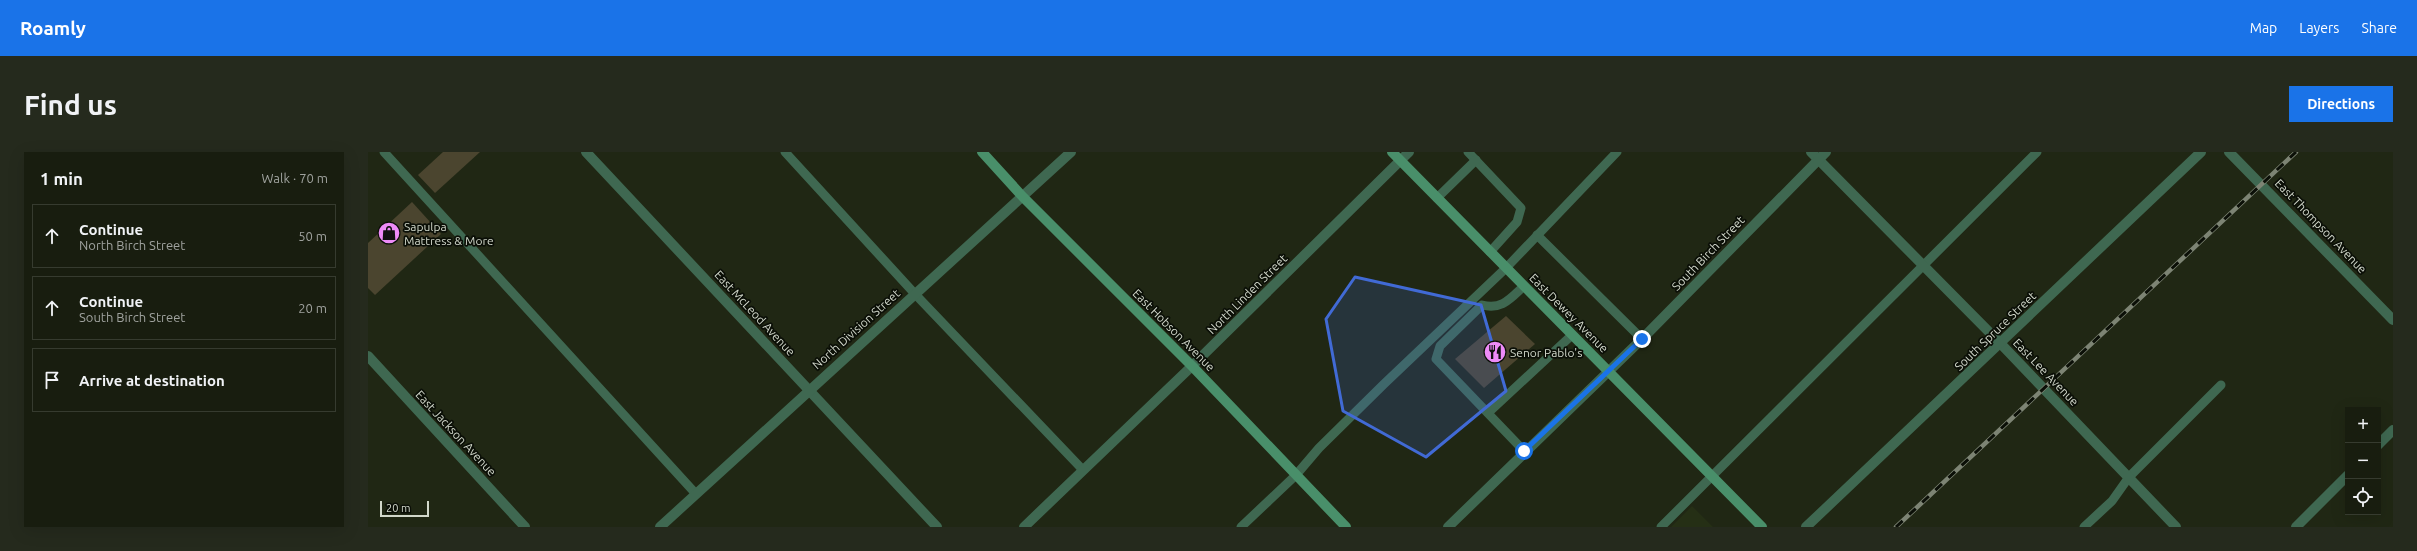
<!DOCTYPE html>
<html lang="en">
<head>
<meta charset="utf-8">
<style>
  :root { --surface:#181d0f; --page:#252a1d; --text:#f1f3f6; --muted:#9fa29e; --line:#363b2f; --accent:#1a73e8 }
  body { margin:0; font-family:Ubuntu,sans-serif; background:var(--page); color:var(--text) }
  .controls { position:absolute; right:12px; bottom:12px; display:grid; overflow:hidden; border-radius:0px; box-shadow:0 4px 16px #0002 }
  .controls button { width:36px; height:36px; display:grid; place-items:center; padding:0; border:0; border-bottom:1px solid var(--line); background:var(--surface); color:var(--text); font:20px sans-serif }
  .scale { position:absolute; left:12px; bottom:10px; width:49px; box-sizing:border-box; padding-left:4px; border:2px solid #d2d8cb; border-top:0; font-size:11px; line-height:14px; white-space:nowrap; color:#d2d8cb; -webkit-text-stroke:3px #0b0f07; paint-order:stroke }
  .stop { position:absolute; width:12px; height:12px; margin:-9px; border:3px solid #1a73e8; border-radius:50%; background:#fff }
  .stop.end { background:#1a73e8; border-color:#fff; box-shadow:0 1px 4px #0008 }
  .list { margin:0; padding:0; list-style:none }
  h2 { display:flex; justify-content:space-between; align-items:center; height:52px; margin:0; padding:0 16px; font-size:17px }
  h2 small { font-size:13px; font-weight:400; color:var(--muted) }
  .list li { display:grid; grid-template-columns:26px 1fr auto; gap:12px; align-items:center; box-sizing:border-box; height:64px; margin:0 8px 8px; padding:0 8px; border:1px solid var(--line); border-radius:0px }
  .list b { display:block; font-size:15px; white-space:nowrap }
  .list p { margin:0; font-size:13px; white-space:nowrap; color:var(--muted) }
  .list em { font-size:13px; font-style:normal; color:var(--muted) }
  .icon { flex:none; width:22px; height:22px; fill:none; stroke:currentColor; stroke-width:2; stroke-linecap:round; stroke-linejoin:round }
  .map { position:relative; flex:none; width:2025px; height:375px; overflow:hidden; border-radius:0px }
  header { display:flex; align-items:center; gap:24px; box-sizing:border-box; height:56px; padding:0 20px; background:var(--accent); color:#fff }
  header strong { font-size:19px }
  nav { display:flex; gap:22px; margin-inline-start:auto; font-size:14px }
  .intro { display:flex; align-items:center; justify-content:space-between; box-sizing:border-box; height:96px; padding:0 24px }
  h1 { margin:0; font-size:28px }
  .button { padding:10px 18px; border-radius:0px; background:var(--accent); color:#fff; font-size:14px; font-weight:700 }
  main { display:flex; gap:24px; padding:0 24px }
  aside { flex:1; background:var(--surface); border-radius:0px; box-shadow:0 4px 16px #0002 }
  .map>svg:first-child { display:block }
</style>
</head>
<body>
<header>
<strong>Roamly</strong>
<nav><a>Map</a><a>Layers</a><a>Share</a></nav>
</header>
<div class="intro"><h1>Find us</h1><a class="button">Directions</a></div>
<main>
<aside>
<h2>1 min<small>Walk · 70 m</small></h2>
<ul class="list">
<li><svg class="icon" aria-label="ahead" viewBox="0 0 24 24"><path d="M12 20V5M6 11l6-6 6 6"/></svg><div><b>Continue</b><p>North Birch Street</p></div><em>50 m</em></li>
<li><svg class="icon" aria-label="ahead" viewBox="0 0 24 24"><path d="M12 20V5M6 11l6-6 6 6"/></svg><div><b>Continue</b><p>South Birch Street</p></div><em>20 m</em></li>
<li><svg class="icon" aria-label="arrive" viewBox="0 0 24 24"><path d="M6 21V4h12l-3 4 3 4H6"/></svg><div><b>Arrive at destination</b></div></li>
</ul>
</aside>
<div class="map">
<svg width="2025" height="375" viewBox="0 0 2025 375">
  <rect width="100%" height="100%" fill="#202714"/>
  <!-- built -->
  <polygon fill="#252f15" points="1324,354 1345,375 1303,375"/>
  <!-- building -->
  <g fill="#4b452f">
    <polygon points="75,0 112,0 67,41 50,23"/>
    <polygon points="44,50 73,82 7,143 0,136 0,91"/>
    <polygon points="1138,164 1167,192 1116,236 1087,207"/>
  </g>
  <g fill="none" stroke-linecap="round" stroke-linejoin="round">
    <!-- lane -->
    <g stroke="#3f6851" stroke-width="9">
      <polyline points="16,0 328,342"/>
      <polyline points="417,0 547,142 715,318"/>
      <polyline points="1100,0 1153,56 1149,70 1122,100"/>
      <polyline points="1069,46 1108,8"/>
      <polyline points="1169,83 1274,187"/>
      <path d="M1156,134C1142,147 1134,158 1114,153L1072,194L1068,207L1156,299"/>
      <polyline points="1120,261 1204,183"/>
      <polyline points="873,375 928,323 951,296 1016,232 1138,116 1249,0"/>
      <polyline points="1293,375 1669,0"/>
      <polyline points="1716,375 1744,349 1761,325 1853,233"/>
    </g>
    <!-- street -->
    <g stroke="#3f6851" stroke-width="10">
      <polyline points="218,0 569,375"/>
      <polyline points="1443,0 1633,192 1808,375"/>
      <polyline points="1861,0 2025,168"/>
      <polyline points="0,204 157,375"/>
      <polyline points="2010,293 2025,278"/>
      <polyline points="292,375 703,0"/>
      <polyline points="656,375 824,214 1041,0"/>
      <polyline points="1080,375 1274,187 1458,0"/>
      <polyline points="1438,375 1833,0"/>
      <polyline points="1928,375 1980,323"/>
    </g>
    <!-- secondary -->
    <g stroke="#498f6a" stroke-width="10">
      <polyline points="614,0 655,45 824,214 978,375"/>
      <polyline points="1024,0 1394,375"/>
    </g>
    <!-- rail casing -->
    <g stroke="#7d8474" stroke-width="4.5">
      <polyline id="rail" points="1528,375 1928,0"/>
    </g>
    <!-- rail -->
    <use href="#rail" stroke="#0b0f07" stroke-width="3" stroke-dasharray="9" stroke-linecap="butt"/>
  </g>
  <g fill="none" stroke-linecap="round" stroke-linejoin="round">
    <!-- route -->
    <polyline stroke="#1a73e8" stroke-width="5" points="1156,299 1274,187"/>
  </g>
  <!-- marked area -->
  <path fill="#416ad5" fill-opacity="0.2" stroke="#416ad5" stroke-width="3" stroke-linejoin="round" d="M987,125L1113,153L1138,239L1058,305L975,259L958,167Z"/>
  <!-- icons -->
  <defs>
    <g id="shop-disc" transform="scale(1.15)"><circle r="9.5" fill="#ee8bf8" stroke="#0b0f07"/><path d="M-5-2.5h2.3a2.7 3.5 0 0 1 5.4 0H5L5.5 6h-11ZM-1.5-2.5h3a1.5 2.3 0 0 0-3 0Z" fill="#111"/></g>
    <g id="restaurant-disc" transform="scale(1.15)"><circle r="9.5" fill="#ee8bf8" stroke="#0b0f07"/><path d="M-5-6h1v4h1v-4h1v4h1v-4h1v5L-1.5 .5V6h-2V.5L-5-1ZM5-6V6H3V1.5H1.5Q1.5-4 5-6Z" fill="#111"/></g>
  </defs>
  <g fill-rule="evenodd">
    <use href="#shop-disc" x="21" y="81"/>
    <use href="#restaurant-disc" x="1127" y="200"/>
  </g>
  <g text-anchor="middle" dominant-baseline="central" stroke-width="3.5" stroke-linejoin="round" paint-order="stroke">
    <!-- poi labels -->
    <g font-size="12" fill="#d2d8cb" stroke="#0b0f07" text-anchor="start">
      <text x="36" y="74">Sapulpa<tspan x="36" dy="14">Mattress &amp; More</tspan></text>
      <text x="1142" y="200">Senor Pablo's</text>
    </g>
    <!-- street labels -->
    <g font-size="12" fill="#d2d8cb" stroke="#0b0f07">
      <text transform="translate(1953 74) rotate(46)">East Thompson Avenue</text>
      <text transform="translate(1340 101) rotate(-46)">South Birch Street</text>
      <text transform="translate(879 142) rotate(-45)">North Linden Street</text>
      <text transform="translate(387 161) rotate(47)">East McLeod Avenue</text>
      <text transform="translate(1201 161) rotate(45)">East Dewey Avenue</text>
      <text transform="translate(488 177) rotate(-42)">North Division Street</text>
      <text transform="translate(806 178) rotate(45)">East Hobson Avenue</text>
      <text transform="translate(1627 179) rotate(-44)">South Spruce Street</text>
      <text transform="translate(1678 220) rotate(46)">East Lee Avenue</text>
      <text transform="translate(88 281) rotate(47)">East Jackson Avenue</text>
    </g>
  </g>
</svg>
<div class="controls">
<button>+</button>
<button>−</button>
<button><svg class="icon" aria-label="locate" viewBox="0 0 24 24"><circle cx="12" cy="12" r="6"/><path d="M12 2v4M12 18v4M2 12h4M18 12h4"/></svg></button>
</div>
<div class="scale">20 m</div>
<div class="stop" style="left:1156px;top:299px"></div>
<div class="stop end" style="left:1274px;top:187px"></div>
</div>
</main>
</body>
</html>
